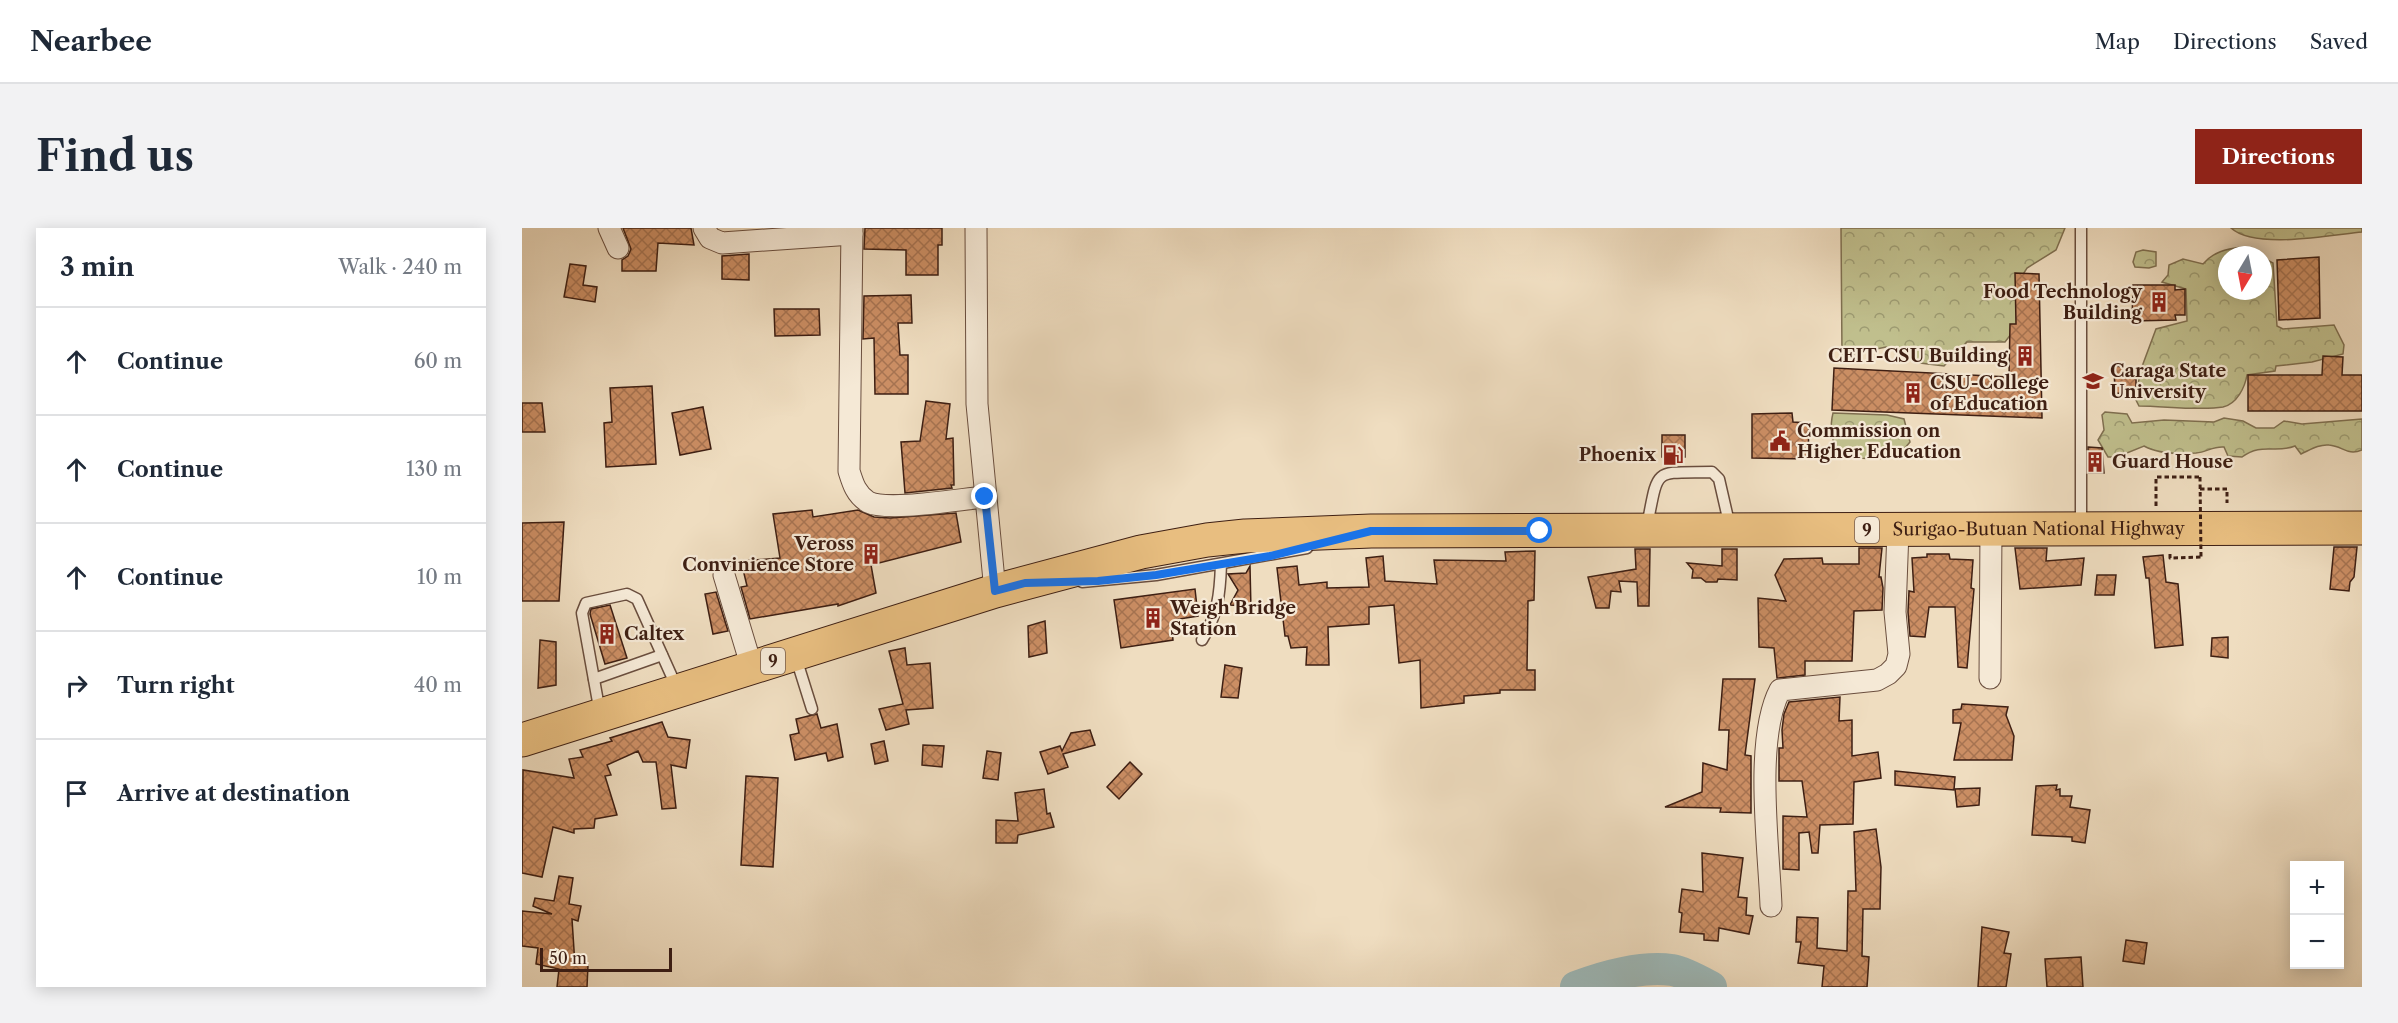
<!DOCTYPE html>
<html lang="en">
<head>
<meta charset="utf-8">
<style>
  :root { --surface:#fff; --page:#f2f2f3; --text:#1f2937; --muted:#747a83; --line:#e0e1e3; --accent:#8f2418 }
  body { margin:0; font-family:"Libre Caslon Text",serif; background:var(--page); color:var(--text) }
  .controls { position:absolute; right:18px; bottom:18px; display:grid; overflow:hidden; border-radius:0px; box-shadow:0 3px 15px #0003 }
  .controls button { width:54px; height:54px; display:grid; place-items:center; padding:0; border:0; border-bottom:2px solid var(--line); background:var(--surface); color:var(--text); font:30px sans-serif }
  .compass { position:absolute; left:1696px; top:18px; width:54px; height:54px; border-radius:50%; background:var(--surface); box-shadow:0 3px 15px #0003; rotate:190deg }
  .scale { position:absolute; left:18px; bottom:15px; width:132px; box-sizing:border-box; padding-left:6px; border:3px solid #3e1f13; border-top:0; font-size:16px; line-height:21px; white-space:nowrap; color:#3e1f13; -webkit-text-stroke:4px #f5e9d6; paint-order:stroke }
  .stop { position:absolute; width:18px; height:18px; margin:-14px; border:4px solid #1a73e8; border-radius:50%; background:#fff }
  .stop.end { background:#1a73e8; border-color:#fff; box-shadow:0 2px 6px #0008 }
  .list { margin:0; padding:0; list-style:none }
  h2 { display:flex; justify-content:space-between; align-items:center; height:78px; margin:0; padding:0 24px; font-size:26px }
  h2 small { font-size:20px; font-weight:400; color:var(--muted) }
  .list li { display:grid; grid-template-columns:39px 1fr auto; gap:18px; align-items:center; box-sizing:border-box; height:108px; padding:0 24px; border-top:2px solid var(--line) }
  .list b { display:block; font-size:22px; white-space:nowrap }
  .list em { font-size:20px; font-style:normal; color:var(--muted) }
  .icon { flex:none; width:33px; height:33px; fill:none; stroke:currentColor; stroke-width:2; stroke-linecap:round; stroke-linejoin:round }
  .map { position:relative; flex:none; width:1840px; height:759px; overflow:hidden; border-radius:0px }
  header { display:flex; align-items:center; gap:36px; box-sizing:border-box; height:84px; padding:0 30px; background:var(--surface); border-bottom:2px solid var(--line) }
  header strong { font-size:28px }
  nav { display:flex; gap:33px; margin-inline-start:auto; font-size:21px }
  .intro { display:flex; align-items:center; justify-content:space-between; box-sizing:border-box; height:144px; padding:0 36px }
  h1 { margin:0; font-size:42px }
  .button { padding:15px 27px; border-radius:0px; background:var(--accent); color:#fff; font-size:21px; font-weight:700 }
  main { display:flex; gap:36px; padding:0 36px }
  aside { flex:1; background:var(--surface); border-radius:0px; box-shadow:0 3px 15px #0003 }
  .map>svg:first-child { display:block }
</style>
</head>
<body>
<header>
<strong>Nearbee</strong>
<nav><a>Map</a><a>Directions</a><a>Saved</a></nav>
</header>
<div class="intro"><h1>Find us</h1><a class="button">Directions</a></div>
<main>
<aside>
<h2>3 min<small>Walk · 240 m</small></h2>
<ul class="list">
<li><svg class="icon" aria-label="ahead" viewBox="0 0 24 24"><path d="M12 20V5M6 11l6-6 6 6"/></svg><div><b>Continue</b></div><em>60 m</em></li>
<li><svg class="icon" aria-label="ahead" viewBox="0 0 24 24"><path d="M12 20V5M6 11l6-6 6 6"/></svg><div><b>Continue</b></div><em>130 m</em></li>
<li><svg class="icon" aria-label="ahead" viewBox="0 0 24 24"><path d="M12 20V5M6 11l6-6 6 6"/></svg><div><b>Continue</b></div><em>10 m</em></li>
<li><svg class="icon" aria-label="right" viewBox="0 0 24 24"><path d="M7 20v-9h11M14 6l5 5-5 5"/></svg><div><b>Turn right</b></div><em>40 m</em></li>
<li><svg class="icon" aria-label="arrive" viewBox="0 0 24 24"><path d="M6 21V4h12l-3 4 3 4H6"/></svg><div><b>Arrive at destination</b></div></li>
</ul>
</aside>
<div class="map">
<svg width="1840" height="759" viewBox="0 0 1840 759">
  <defs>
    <pattern id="forest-crowns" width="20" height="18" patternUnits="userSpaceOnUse" patternTransform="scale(1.5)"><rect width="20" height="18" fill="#c0bf8d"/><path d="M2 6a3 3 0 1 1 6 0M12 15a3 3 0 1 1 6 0" fill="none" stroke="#9d9b72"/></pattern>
    <pattern id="building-cross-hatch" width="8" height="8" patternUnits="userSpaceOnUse" patternTransform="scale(1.5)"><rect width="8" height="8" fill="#cb8e64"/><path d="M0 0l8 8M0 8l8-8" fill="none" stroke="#a67351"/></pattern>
  </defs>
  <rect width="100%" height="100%" fill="#efddc0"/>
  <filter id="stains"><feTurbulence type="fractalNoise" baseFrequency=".00333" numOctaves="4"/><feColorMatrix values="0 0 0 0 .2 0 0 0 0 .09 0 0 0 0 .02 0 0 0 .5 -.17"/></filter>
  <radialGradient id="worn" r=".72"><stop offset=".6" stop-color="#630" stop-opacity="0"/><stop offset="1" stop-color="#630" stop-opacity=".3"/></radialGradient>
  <!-- forest -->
  <g fill="url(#forest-crowns)" stroke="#7f6f50" stroke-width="1.5">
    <polygon points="1319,0 1543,0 1534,22 1505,40 1493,59 1499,93 1483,114 1445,114 1422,138 1398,135 1364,119 1320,128"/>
    <path d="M1709,0H1840V4C1809,7 1733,22 1709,0Z"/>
    <path d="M1720,19L1735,27H1705V63H1741V30L1751,35L1755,98L1761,101L1812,97L1822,117L1821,126L1790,134L1754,138L1753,143L1725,147C1723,159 1715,176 1701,179C1679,183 1641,178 1617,178L1614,172L1618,144L1634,101L1665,93L1664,61L1640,54L1646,47L1647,37L1661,31L1681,36C1691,24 1704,21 1720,19Z"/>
    <polygon points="1621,22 1634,24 1634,38 1627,40 1613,39 1611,34 1614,24"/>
    <path d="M1583,184L1605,186L1610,195L1642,192L1692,194L1702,190L1721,193L1734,200H1752L1762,193L1780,196L1840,191V222C1825,228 1821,218 1807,217C1797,216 1788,222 1779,226L1773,218C1753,226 1740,214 1720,229L1706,228L1702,219C1691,218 1685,224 1674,225C1659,226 1636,226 1622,218L1595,229H1586L1576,212L1582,202L1580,187Z"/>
    <path d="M1311,185L1365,187L1382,191L1388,214C1384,219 1380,224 1374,227C1364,232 1327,232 1319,225C1308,215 1308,197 1311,185Z"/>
  </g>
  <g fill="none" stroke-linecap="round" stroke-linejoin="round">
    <!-- river -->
    <path stroke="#9dbabb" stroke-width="32" d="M1054,759C1082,748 1120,738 1150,742C1162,744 1178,753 1189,759"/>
  </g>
  <!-- building -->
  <g fill="url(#building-cross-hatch)" stroke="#3e1f13" stroke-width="1.5">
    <polygon points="101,0 169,0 172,17 136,15 134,43 100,43 100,32 106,28 109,21"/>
    <polygon points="343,0 420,0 420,17 416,17 416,47 384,47 384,22 342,21"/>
    <polygon points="227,26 227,52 200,51 200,28"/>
    <polygon points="1797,29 1798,90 1757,92 1755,32"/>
    <polygon points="48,36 64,38 61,57 75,59 73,74 42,69"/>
    <polygon points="1493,45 1517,46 1520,190 1310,182 1312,140 1487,149 1488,96 1494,96"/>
    <polygon points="1611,57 1653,57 1653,62 1663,61 1663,87 1653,87 1654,92 1610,93"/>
    <polygon points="389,67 390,95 376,95 378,127 386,127 386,166 353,166 352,110 341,111 342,68"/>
    <polygon points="252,81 297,81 298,107 253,108"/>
    <polygon points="1801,128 1821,129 1820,147 1840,147 1840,183 1726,183 1726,147 1800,147"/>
    <polygon points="1592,138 1614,140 1614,166 1593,165"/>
    <polygon points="130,158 134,236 84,239 82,195 90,194 88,160"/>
    <polygon points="404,173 428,176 424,211 431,210 432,257 429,257 430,260 383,265 379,214 398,213"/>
    <polygon points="0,175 20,175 23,204 0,204"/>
    <polygon points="181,179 189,221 158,227 150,185"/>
    <polygon points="1270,185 1271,194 1287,195 1286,231 1230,230 1230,186"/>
    <rect x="1140" y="207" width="23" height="22"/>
    <polygon points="1566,219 1580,220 1582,245 1566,245"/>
    <polygon points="290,282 291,289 336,282 352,289 368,290 434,285 439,314 349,337 354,365 316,378 316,376 228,391 219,359 225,358 219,333 258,330 251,286"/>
    <polygon points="42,294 37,373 0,373 0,295"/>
    <polygon points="1812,319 1835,319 1832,349 1828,354 1827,363 1808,361"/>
    <polygon points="1337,320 1360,320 1357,349 1359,349 1361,360 1360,382 1332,383 1330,433 1283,433 1283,447 1255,450 1252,420 1237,419 1236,370 1264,373 1253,347 1262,331 1300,330 1301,336 1337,336"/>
    <polygon points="1493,320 1525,320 1524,333 1562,330 1559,357 1498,361"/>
    <polygon points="1113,321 1128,321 1127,378 1116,378 1115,354 1097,353 1099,364 1089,363 1087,380 1074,380 1066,349 1114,341"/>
    <polygon points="1200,321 1215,321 1215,352 1196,351 1195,354 1184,354 1179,350 1170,350 1171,342 1165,335 1200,338"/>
    <polygon points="1013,323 1012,372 1006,373 1005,442 1013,442 1013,462 978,462 978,465 942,468 942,475 899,480 898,432 877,435 872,377 847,379 847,396 806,399 807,437 784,437 785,419 769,420 766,408 763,408 755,340 775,338 777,357 805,354 805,360 847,359 844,330 861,328 863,353 915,356 912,332 984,333 983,324"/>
    <polygon points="1405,326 1427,326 1428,331 1451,332 1449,360 1452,361 1445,440 1436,439 1433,379 1407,379 1403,409 1388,408 1386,384 1387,363 1392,364 1390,330 1405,329"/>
    <polygon points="1641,327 1644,354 1656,356 1661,417 1633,420 1627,350 1624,350 1621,329"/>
    <polygon points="728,338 729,382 726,378 708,377 716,362 706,346 724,345"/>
    <polygon points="1575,347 1594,347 1592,367 1573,367"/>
    <polygon points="673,361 676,388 657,391 659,401 650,403 651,412 599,420 592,372"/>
    <polygon points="194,364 206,403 191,406 183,366"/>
    <polygon points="88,377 105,430 83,436 68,386 69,381"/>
    <polygon points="523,393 525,425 507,429 506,398"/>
    <polygon points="1706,409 1706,430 1689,428 1690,410"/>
    <polygon points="18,412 34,414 34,457 16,460"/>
    <polygon points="383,420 385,437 408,435 411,480 384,482 387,496 364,502 357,481 381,476 367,423"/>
    <polygon points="703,437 720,440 716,470 699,469"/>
    <polygon points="1201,451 1233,451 1223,527 1229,528 1229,585 1198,584 1199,580 1143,579 1180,564 1181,535 1205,542 1207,502 1197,502"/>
    <polygon points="1318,469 1317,493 1330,492 1330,528 1356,524 1359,550 1332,554 1331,596 1298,597 1296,625 1290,625 1287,604 1277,605 1277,642 1261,641 1261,588 1285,589 1280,553 1257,553 1257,520 1261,520 1260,502 1262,486 1267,474"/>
    <polygon points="1440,476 1486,479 1484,487 1492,508 1490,532 1432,532 1439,495 1431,495 1431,482 1439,481"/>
    <polygon points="295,486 299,500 315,496 321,529 306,533 304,525 273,532 268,507 277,505 274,491"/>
    <polygon points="140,494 146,509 168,512 164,540 149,537 154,580 140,581 134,534 121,534 116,523 85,537 89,547 83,548 95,587 73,591 72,600 52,601 52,605 31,599 20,649 0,645 1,542 52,550 47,531 61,529 58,522 90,513 88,510"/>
    <polygon points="568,502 573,517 541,526 546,539 526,546 518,524 538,518 540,523 549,505"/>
    <polygon points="362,513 366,533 353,536 349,516"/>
    <polygon points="401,517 422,518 420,539 400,537"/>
    <polygon points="465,523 479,525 476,552 461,550"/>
    <polygon points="608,534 620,546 597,571 585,559"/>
    <polygon points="1373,543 1433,549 1432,562 1373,557"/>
    <polygon points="224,548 256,550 251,639 219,637"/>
    <polygon points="1535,557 1534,562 1538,561 1538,568 1550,568 1548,579 1568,582 1563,615 1550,613 1550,609 1510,607 1514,558"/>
    <polygon points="1458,560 1457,577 1435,579 1433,561"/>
    <polygon points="522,561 525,586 528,585 532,599 496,607 495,615 474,615 474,592 496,593 493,565"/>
    <polygon points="1354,601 1359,639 1358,681 1341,681 1340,728 1347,729 1345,759 1300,759 1302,738 1276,735 1279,714 1274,714 1275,689 1296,690 1295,720 1325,723 1326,663 1334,663 1332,604"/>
    <polygon points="1180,625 1221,630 1216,669 1225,670 1224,687 1231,688 1227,706 1197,700 1196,713 1182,712 1182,706 1158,704 1160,685 1157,684 1160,661 1181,664"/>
    <polygon points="37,648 51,650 47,676 59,678 56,693 50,691 53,737 66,737 65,759 35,759 37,741 14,736 16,720 0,718 0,683 30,686 11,678 13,670 32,673"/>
    <polygon points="1460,699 1487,704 1482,725 1489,726 1484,759 1456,759"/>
    <polygon points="1604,712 1625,715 1622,736 1601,733"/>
    <polygon points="1559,729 1561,759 1525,759 1523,731"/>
  </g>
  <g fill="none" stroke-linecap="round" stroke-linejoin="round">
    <!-- service casing -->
    <g stroke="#6a4e3e" stroke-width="13">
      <g id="service">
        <polyline points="1559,297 1559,0"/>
        <path d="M1125,298C1137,238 1130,245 1190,244L1197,251L1208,299"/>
        <polyline points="560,354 634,347 785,320"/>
        <path d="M680,412C696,386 698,366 699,336"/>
        <polyline points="274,430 290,481"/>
        <polyline points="72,451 140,427"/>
        <polyline points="78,485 60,385 64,375 105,366 115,371 155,460"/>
      </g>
    </g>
    <!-- minor casing -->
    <g stroke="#6a4e3e" stroke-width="23">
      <g id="minor">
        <polyline points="87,0 96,20"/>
        <polyline points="182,0 188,10 200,15 330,6"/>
        <path d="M330,0L327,243C331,256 334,266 346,274C366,284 438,271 463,269"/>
        <polyline points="454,0 455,176 473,363"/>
        <polyline points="202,347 230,440"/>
        <polyline points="1468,450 1469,301"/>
        <path d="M1249,678C1247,621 1232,511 1258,462L1355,452L1366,446L1374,438L1377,426L1373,384L1376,302"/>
      </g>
    </g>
    <!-- primary casing -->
    <g stroke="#3e1f13" stroke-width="35">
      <g id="primary">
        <path id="s1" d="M0,512L473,363L619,324L685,312L723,308L849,303L1840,300"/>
      </g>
    </g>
    <!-- path -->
    <g stroke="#3e1f13" stroke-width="3" stroke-dasharray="4.5 3" stroke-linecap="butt">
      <polyline points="1678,261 1705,261 1705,275"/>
      <polyline points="1634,278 1634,249 1678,249"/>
      <polyline points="1648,326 1648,330 1679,329"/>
    </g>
    <!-- service -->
    <use href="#service" stroke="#f5e9d6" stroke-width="10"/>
    <!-- minor -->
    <use href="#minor" stroke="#f5e9d6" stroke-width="21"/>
    <!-- primary -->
    <use href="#primary" stroke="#e8be80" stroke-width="33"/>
    <!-- path-bridge -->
    <polyline stroke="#3e1f13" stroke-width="3" stroke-dasharray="4.5 3" stroke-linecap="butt" points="1678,249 1679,329"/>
  </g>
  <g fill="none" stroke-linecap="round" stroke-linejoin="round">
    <!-- route -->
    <polyline stroke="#1a73e8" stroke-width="8" points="463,269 473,363 503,355 576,353 634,347 748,328 849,303 1018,303"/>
  </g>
  <!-- icons -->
  <defs>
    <g id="building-bare" transform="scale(1.62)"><path d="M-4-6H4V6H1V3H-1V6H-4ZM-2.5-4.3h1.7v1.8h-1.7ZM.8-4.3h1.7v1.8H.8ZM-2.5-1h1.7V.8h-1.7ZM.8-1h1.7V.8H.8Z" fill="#8f2418" stroke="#f5e9d6" stroke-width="2.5" paint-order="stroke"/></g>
    <g id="university-bare" transform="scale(1.62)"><path d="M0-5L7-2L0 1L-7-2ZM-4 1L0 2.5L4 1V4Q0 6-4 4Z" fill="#8f2418" stroke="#f5e9d6" stroke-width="2.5" paint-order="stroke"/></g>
    <g id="civic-bare" transform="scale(1.62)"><path d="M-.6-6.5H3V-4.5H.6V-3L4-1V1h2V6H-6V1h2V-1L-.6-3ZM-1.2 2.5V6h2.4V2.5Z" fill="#8f2418" stroke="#f5e9d6" stroke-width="2.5" paint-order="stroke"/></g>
    <g id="fuel-bare" transform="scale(1.62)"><path d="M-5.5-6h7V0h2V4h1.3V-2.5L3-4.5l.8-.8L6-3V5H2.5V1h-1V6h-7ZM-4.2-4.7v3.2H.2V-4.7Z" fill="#8f2418" stroke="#f5e9d6" stroke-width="2.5" paint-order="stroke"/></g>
  </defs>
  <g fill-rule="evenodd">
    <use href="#building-bare" x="1637" y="74"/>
    <use href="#building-bare" x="1503" y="128"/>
    <use href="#university-bare" x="1571" y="153"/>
    <use href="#building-bare" x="1391" y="165"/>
    <use href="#civic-bare" x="1258" y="213"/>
    <use href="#fuel-bare" x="1151" y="227"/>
    <use href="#building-bare" x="1573" y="234"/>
    <use href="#building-bare" x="349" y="326"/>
    <use href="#building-bare" x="631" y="390"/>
    <use href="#building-bare" x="85" y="406"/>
  </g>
  <g text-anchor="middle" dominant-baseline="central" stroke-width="4.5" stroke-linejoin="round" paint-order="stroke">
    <!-- shield labels -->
    <g fill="#f5e9d6" stroke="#755c4e" stroke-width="1.5">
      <rect x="1333" y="289" width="24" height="26" rx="4.5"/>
      <rect x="239" y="420" width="24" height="26" rx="4.5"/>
    </g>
    <g font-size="16" font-weight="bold" fill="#3e1f13">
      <text x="1345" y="302">9</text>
      <text x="251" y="433">9</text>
    </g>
    <!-- poi labels -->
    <g font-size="18" font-weight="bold" fill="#3e1f13" stroke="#f5e9d6" text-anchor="start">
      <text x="1620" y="64" text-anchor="end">Food Technology<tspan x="1620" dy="21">Building</tspan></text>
      <text x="1486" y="128" text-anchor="end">CEIT-CSU Building</text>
      <text x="1588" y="143">Caraga State<tspan x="1588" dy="21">University</tspan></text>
      <text x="1408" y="155">CSU-College<tspan x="1408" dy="21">of Education</tspan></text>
      <text x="1275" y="203">Commission on<tspan x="1275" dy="21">Higher Education</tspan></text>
      <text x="1134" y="227" text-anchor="end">Phoenix</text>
      <text x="1590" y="234">Guard House</text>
      <text x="332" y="316" text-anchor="end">Veross<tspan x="332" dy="21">Convinience Store</tspan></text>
      <text x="648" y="380">Weigh Bridge<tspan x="648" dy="21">Station</tspan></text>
      <text x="102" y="406">Caltex</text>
    </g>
    <!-- street labels -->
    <g font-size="18" fill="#3e1f13" stroke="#f5e9d6">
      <text stroke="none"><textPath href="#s1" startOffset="1546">Surigao-Butuan National Highway</textPath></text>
    </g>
  </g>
  <rect width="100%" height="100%" filter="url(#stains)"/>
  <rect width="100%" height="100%" fill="url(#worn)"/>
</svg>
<div class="controls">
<button>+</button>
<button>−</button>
</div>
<svg class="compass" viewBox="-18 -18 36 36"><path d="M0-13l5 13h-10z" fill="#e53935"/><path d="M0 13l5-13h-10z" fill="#747a83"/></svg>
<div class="scale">50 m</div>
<div class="stop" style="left:1018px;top:303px"></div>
<div class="stop end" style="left:463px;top:269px"></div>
</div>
</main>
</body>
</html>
